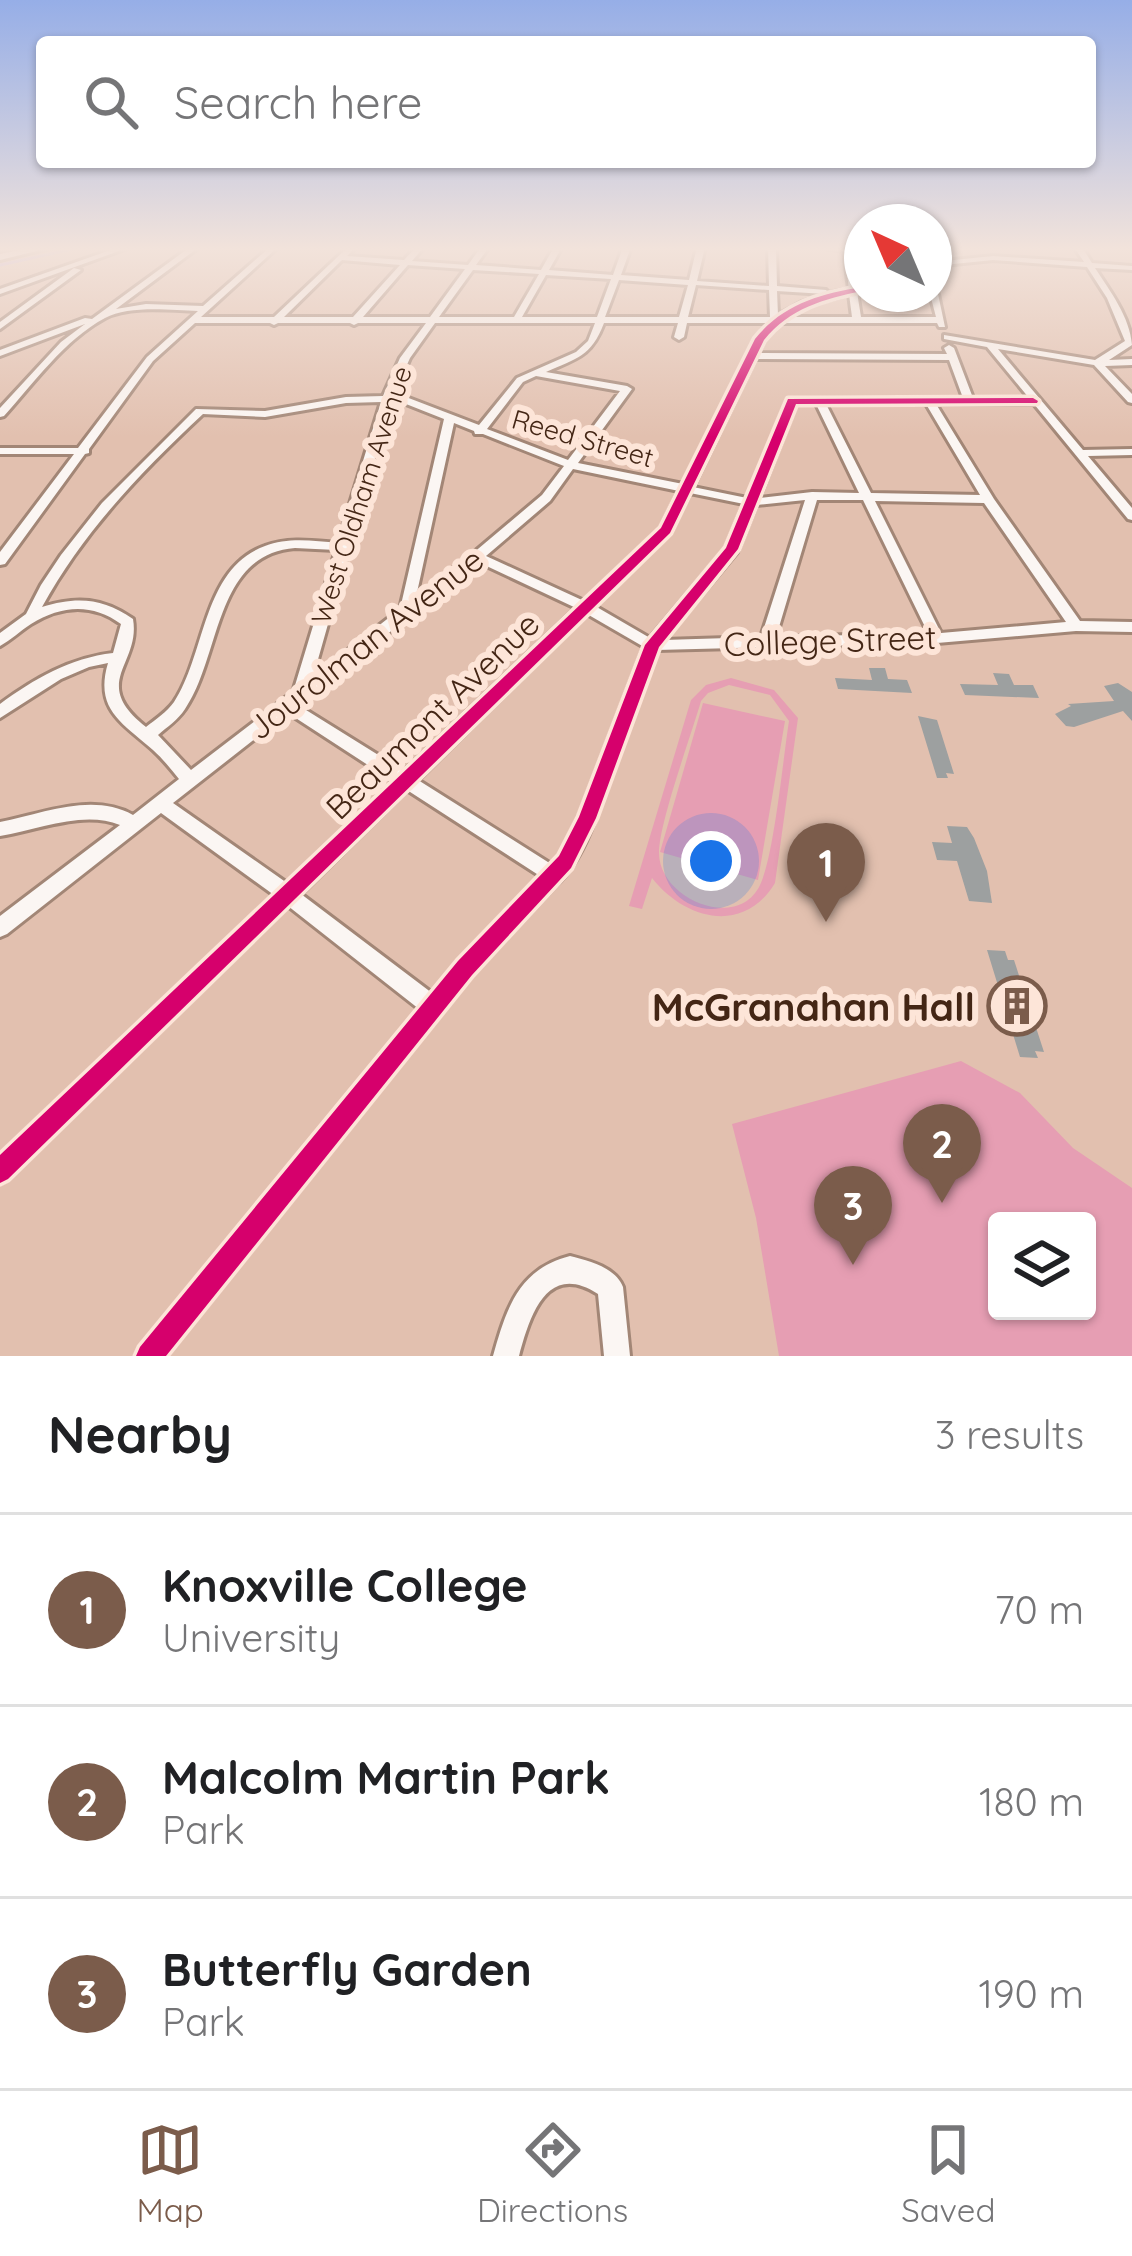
<!DOCTYPE html>
<html lang="en">
<head>
<meta charset="utf-8">
<style>
  :root { --surface:#fff; --page:#f6f6f6; --text:#202124; --muted:#757577; --line:#e0e0e0; --accent:#7b5c4b }
  body { margin:0; font-family:Quicksand,sans-serif; background:var(--page); color:var(--text) }
  .controls { position:absolute; right:36px; bottom:36px; display:grid; overflow:hidden; border-radius:12px; box-shadow:0 3px 9px #0004 }
  .controls button { width:108px; height:108px; display:grid; place-items:center; padding:0; border:0; border-bottom:3px solid var(--line); background:var(--surface); color:var(--text); font:60px sans-serif }
  .compass { position:absolute; left:844px; top:204px; width:108px; height:108px; border-radius:50%; background:var(--surface); box-shadow:0 3px 9px #0004; rotate:316deg }
  .you { position:absolute; left:711px; top:861px; width:42px; height:42px; margin:-30px; border:9px solid #fff; border-radius:50%; background:#1a73e8; box-shadow:0 0 0 18px #1a73e833 }
  .badge { display:grid; place-items:center; width:78px; height:78px; border-radius:50%; background:var(--accent); color:#fff; font-size:39px; font-weight:700 }
  .pin { position:absolute; translate:-50% -99px; filter:drop-shadow(0 3px 6px #0008) }
  .pin::after { content:''; position:absolute; top:63px; width:42px; height:36px; background:inherit; clip-path:polygon(0 0,100% 0,50% 100%) }
  .list { margin:0; padding:0; list-style:none }
  h2 { display:flex; justify-content:space-between; align-items:center; height:156px; margin:0; padding:0 48px; font-size:51px }
  h2 small { font-size:39px; font-weight:400; color:var(--muted) }
  .list li { display:grid; grid-template-columns:78px 1fr auto; gap:36px; align-items:center; box-sizing:border-box; height:192px; padding:0 48px; border-top:3px solid var(--line) }
  .list b { display:block; font-size:45px; white-space:nowrap }
  .list p { margin:0; font-size:39px; white-space:nowrap; color:var(--muted) }
  .list em { font-size:39px; font-style:normal; color:var(--muted) }
  .icon { flex:none; width:66px; height:66px; fill:none; stroke:currentColor; stroke-width:2; stroke-linecap:round; stroke-linejoin:round }
  .map { position:relative; flex:none; width:1132px; height:1356px; overflow:hidden }
  .search { position:absolute; background:var(--surface); box-shadow:0 3px 9px #0004; left:36px; right:36px; top:36px; height:132px; display:flex; align-items:center; gap:30px; box-sizing:border-box; padding:0 42px; border-radius:12px; color:var(--muted); font-size:45px }
  .sheet { height:732px; background:var(--surface) }
  nav { display:flex; justify-content:space-around; align-items:center; box-sizing:border-box; height:168px; border-top:3px solid var(--line); background:var(--surface); font-size:33px; color:var(--muted) }
  nav a { display:grid; justify-items:center; gap:6px }
  nav .on { color:var(--accent) }
  .map>svg:first-child { display:block }
</style>
</head>
<body>
<div class="map">
<svg width="1132" height="1356" viewBox="0 0 1132 1356">
  <rect width="100%" height="100%" fill="#e2c0af"/>
  <!-- green -->
  <g fill="#e69eb3" fill-rule="evenodd">
    <path d="M731,678L774,690L798,718L775,883C744,935 685,920 652,878L642,909L629,906L691,700L706,685ZM729,685L770,695L789,721C783,759 774,856 760,885C738,932 659,899 659,853C659,823 691,736 701,701L708,693Z"/>
    <polygon points="703,703 785,721 758,880 660,852"/>
    <path d="M961,1061L1020,1093L1073,1148L1132,1188V1356H779L756,1218L732,1124ZM997,1221H1087V1311H997Z"/>
  </g>
  <g fill="none" stroke-linecap="round" stroke-linejoin="round">
    <!-- stream -->
    <polyline stroke="#bba5e6" stroke-width="3" points="0,265 81,247"/>
  </g>
  <!-- building -->
  <g fill="#9da0a0">
    <polygon points="869,668 885,668 888,679 907,680 912,693 838,689 835,678 872,680"/>
    <polygon points="993,673 1009,674 1014,685 1033,685 1039,698 965,695 960,684 998,685"/>
    <polygon points="1118,683 1132,692 1132,721 1123,711 1074,727 1066,726 1055,714 1071,706 1068,704 1114,701 1104,686"/>
    <polygon points="918,716 937,720 954,774 946,773 948,778 937,778"/>
    <polygon points="947,826 967,827 974,838 987,871 992,903 969,901 957,861 937,860 932,842 952,843"/>
    <polygon points="987,950 1005,951 1008,960 1014,960 1044,1052 1035,1051 1038,1058 1020,1057"/>
  </g>
  <g fill="none" stroke-linecap="round" stroke-linejoin="round">
    <!-- minor casing -->
    <g stroke="#a28676" stroke-width="6">
      <g id="minor">
        <polygon points="119,247 130,247 0,294 0,289"/>
        <path d="M190,247H199L116,309L146,304L203,306L270,247H278L201,317H274L348,247H356L347,256L404,260L416,247H424L412,261L468,265L481,247H489L476,265L541,270L554,247H562L549,270L613,275L623,247H631L621,275L689,280L697,247H705L697,281L769,286L768,247H776L777,286L826,290L829,293L849,289L844,251L819,247L862,249V253L851,252L857,288L862,287V291L857,292L861,317H936L930,294H934V292L938,294L945,327H939L937,323H780L764,340L758,353L947,354L944,348L949,345L954,348L973,398H1029L987,347L944,339V335L1095,360L1125,341L1107,298L1087,267L993,260L934,266V262L993,256L1084,262L1074,247H1082L1092,263L1132,266V270L1095,268C1110,291 1130,317 1132,345L1109,360L1132,359V365L1105,366L1132,394V403L1128,402L1094,365L998,349L1083,450L1132,449V455L1088,456L1132,508V520L1128,519L1034,404H936L994,499L1080,621L1132,622V632L1076,631L937,643L657,650C643,689 629,727 615,766C601,802 585,859 557,884L472,975L166,1356H136L140,1347L419,1009L288,906L8,1179L0,1183V1155L274,895L161,813L7,934L0,937V916L120,825C83,810 38,830 0,836V822C42,814 92,792 133,815L179,779C171,769 163,759 153,750C123,723 94,710 108,663L89,667L61,679L0,718V704C34,679 70,658 113,653L121,624C92,603 62,605 31,624C20,631 11,640 0,646V633L26,614L41,585L61,555L102,503L196,409L265,411L346,397L383,396L400,358L426,323H358L354,325L350,323H278L274,325L270,323H195L153,361L89,449V453L85,454L5,564L0,565V552L74,454H0V448H78L147,357L198,311C171,310 128,305 105,318C64,340 34,383 4,416L0,417V408L61,342L85,324L0,356V350L85,318L92,319ZM342,260L400,265L353,317H284ZM408,265L465,269L430,317H363ZM473,270L539,274L514,317H439ZM546,275L611,279L597,317H522ZM619,280L688,285L679,317H605ZM696,285L769,290L770,317H688ZM777,291L825,294L802,302L778,315ZM849,294L852,317H787L808,305ZM435,323H595L588,341L576,352L517,378L479,425L406,397L393,396L410,358ZM604,323H678L674,337L679,340L684,337L687,323H769L755,339L683,484L578,463L632,389L627,386L546,372C577,358 591,357 604,323ZM755,359L949,360L963,398L788,399L747,498L693,487ZM536,376L620,391L568,460L487,429L523,382ZM381,402L338,543C314,541 288,537 265,546C202,569 206,654 174,702C167,712 156,719 146,727C89,682 141,665 133,619C103,598 77,596 42,607C83,532 141,472 203,414L265,417L346,403ZM391,402H401L444,419L400,609L313,677ZM796,404H816L859,493L812,492L759,498ZM826,404H926L980,495L871,493ZM454,423L474,431L475,434H483L564,466L542,495L472,554L416,597ZM573,469L679,491L661,528L584,601L486,556L550,501ZM690,493L744,504L726,548L650,638L595,606L670,533ZM805,500L761,637L664,640L737,552L756,505ZM817,500H863L928,633L776,637ZM875,501L984,503L1066,622L941,633ZM295,548L336,550L293,692L191,770L158,735C167,727 178,720 185,709C221,657 214,554 295,548ZM478,562L576,608L404,771L298,705ZM587,614L644,647L579,817L559,856L551,864L418,780ZM288,713L394,782L287,883L173,803ZM407,790L540,876L458,961L432,993L301,894Z"/>
        <polygon points="74,268 81,270 0,329 0,322"/>
        <path d="M570,1256C589,1261 615,1267 623,1287L630,1356H604L598,1294C547,1261 530,1315 519,1356H493C506,1310 518,1269 570,1256Z"/>
      </g>
    </g>
    <!-- highway casing -->
    <g stroke="#a28676" stroke-width="6">
      <polygon id="highway" points="34,247 53,247 0,260 0,254"/>
    </g>
    <!-- minor -->
    <use href="#minor" fill="#fbf6f3" fill-rule="evenodd"/>
    <!-- highway -->
    <use href="#highway" fill="#fbf6f3" fill-rule="evenodd"/>
    <!-- cycleway casing -->
    <g stroke="#fde5d8" stroke-width="7">
      <g id="cycleway">
        <path d="M862,287V291C824,299 790,308 764,340L670,533L8,1179L0,1183V1155L661,528L755,339C783,304 820,294 862,287Z"/>
        <polygon points="1033,398 1038,401 1037,403 796,404 738,549 659,647 596,818 571,868 472,975 166,1356 136,1356 140,1347 458,961 559,856 579,817 645,645 726,548 788,399"/>
      </g>
    </g>
    <!-- cycleway -->
    <use href="#cycleway" fill="#d6006c" fill-rule="evenodd"/>
  </g>
  <!-- sky -->
  <linearGradient id="sky" x2="0" y2="1"><stop stop-color="#96aee7"/><stop offset="0.57" stop-color="#f2e3db"/><stop offset="1" stop-color="#f2e3db" stop-opacity="0"/></linearGradient>
  <rect width="1132" height="437" fill="url(#sky)"/>
  <!-- icons -->
  <defs>
    <g id="building-ring" transform="scale(3)"><circle r="9.5" fill="#fde5d8" stroke="#7b5c4b" stroke-width="1.5"/><path d="M-4-6H4V6H1V3H-1V6H-4ZM-2.5-4.3h1.7v1.8h-1.7ZM.8-4.3h1.7v1.8H.8ZM-2.5-1h1.7V.8h-1.7ZM.8-1h1.7V.8H.8Z" fill="#7b5c4b"/></g>
  </defs>
  <g fill-rule="evenodd">
    <use href="#building-ring" x="1017" y="1006"/>
  </g>
  <g text-anchor="middle" dominant-baseline="central" stroke-width="12" stroke-linejoin="round" paint-order="stroke">
    <!-- far-street labels -->
    <g font-size="27" fill="#442615" stroke="#fde5d8">
      <text transform="translate(583 438) rotate(16)">Reed Street</text>
      <text transform="translate(361 495) rotate(-72)">West Oldham Avenue</text>
    </g>
    <!-- street labels -->
    <g font-size="33" fill="#442615" stroke="#fde5d8">
      <text transform="translate(830 640) rotate(-2)">College Street</text>
      <text transform="translate(365 643) rotate(-38)">Jourolman Avenue</text>
      <text transform="translate(432 715) rotate(-44)">Beaumont Avenue</text>
    </g>
    <!-- near-poi labels -->
    <g font-size="39" font-weight="bold" fill="#442615" stroke="#fde5d8" text-anchor="end">
      <text x="975" y="1006">McGranahan Hall</text>
    </g>
  </g>
</svg>
<div class="controls">
<button><svg class="icon" aria-label="layers" viewBox="0 0 24 24"><path d="M12 4l9 5-9 5-9-5zM3 14l9 5 9-5"/></svg></button>
</div>
<svg class="compass" viewBox="-18 -18 36 36"><path d="M0-13l5 13h-10z" fill="#e53935"/><path d="M0 13l5-13h-10z" fill="#757577"/></svg>
<div class="you"></div>
<div class="pin badge" style="left:826px;top:922px">1</div>
<div class="pin badge" style="left:942px;top:1203px">2</div>
<div class="pin badge" style="left:853px;top:1265px">3</div>
<div class="search"><svg class="icon" aria-label="search" viewBox="0 0 24 24"><circle cx="10" cy="10" r="6"/><path d="M15 15l6 6"/></svg>Search here</div>
</div>
<section class="sheet">
<h2>Nearby<small>3 results</small></h2>
<ul class="list">
<li><span class="badge">1</span><div><b>Knoxville College</b><p>University</p></div><em>70 m</em></li>
<li><span class="badge">2</span><div><b>Malcolm Martin Park</b><p>Park</p></div><em>180 m</em></li>
<li><span class="badge">3</span><div><b>Butterfly Garden</b><p>Park</p></div><em>190 m</em></li>
</ul>
</section>
<nav>
<a class="on"><svg class="icon" aria-label="map" viewBox="0 0 24 24"><path d="M3 6l6-2 6 2 6-2v14l-6 2-6-2-6 2zM9 4v14M15 6v14"/></svg>Map</a>
<a><svg class="icon" aria-label="directions" viewBox="0 0 24 24"><path d="M12 3l9 9-9 9-9-9zM9 14v-3h6M13 9l2 2-2 2"/></svg>Directions</a>
<a><svg class="icon" aria-label="saved" viewBox="0 0 24 24"><path d="M7 4h10v16l-5-4-5 4z"/></svg>Saved</a>
</nav>
</body>
</html>
